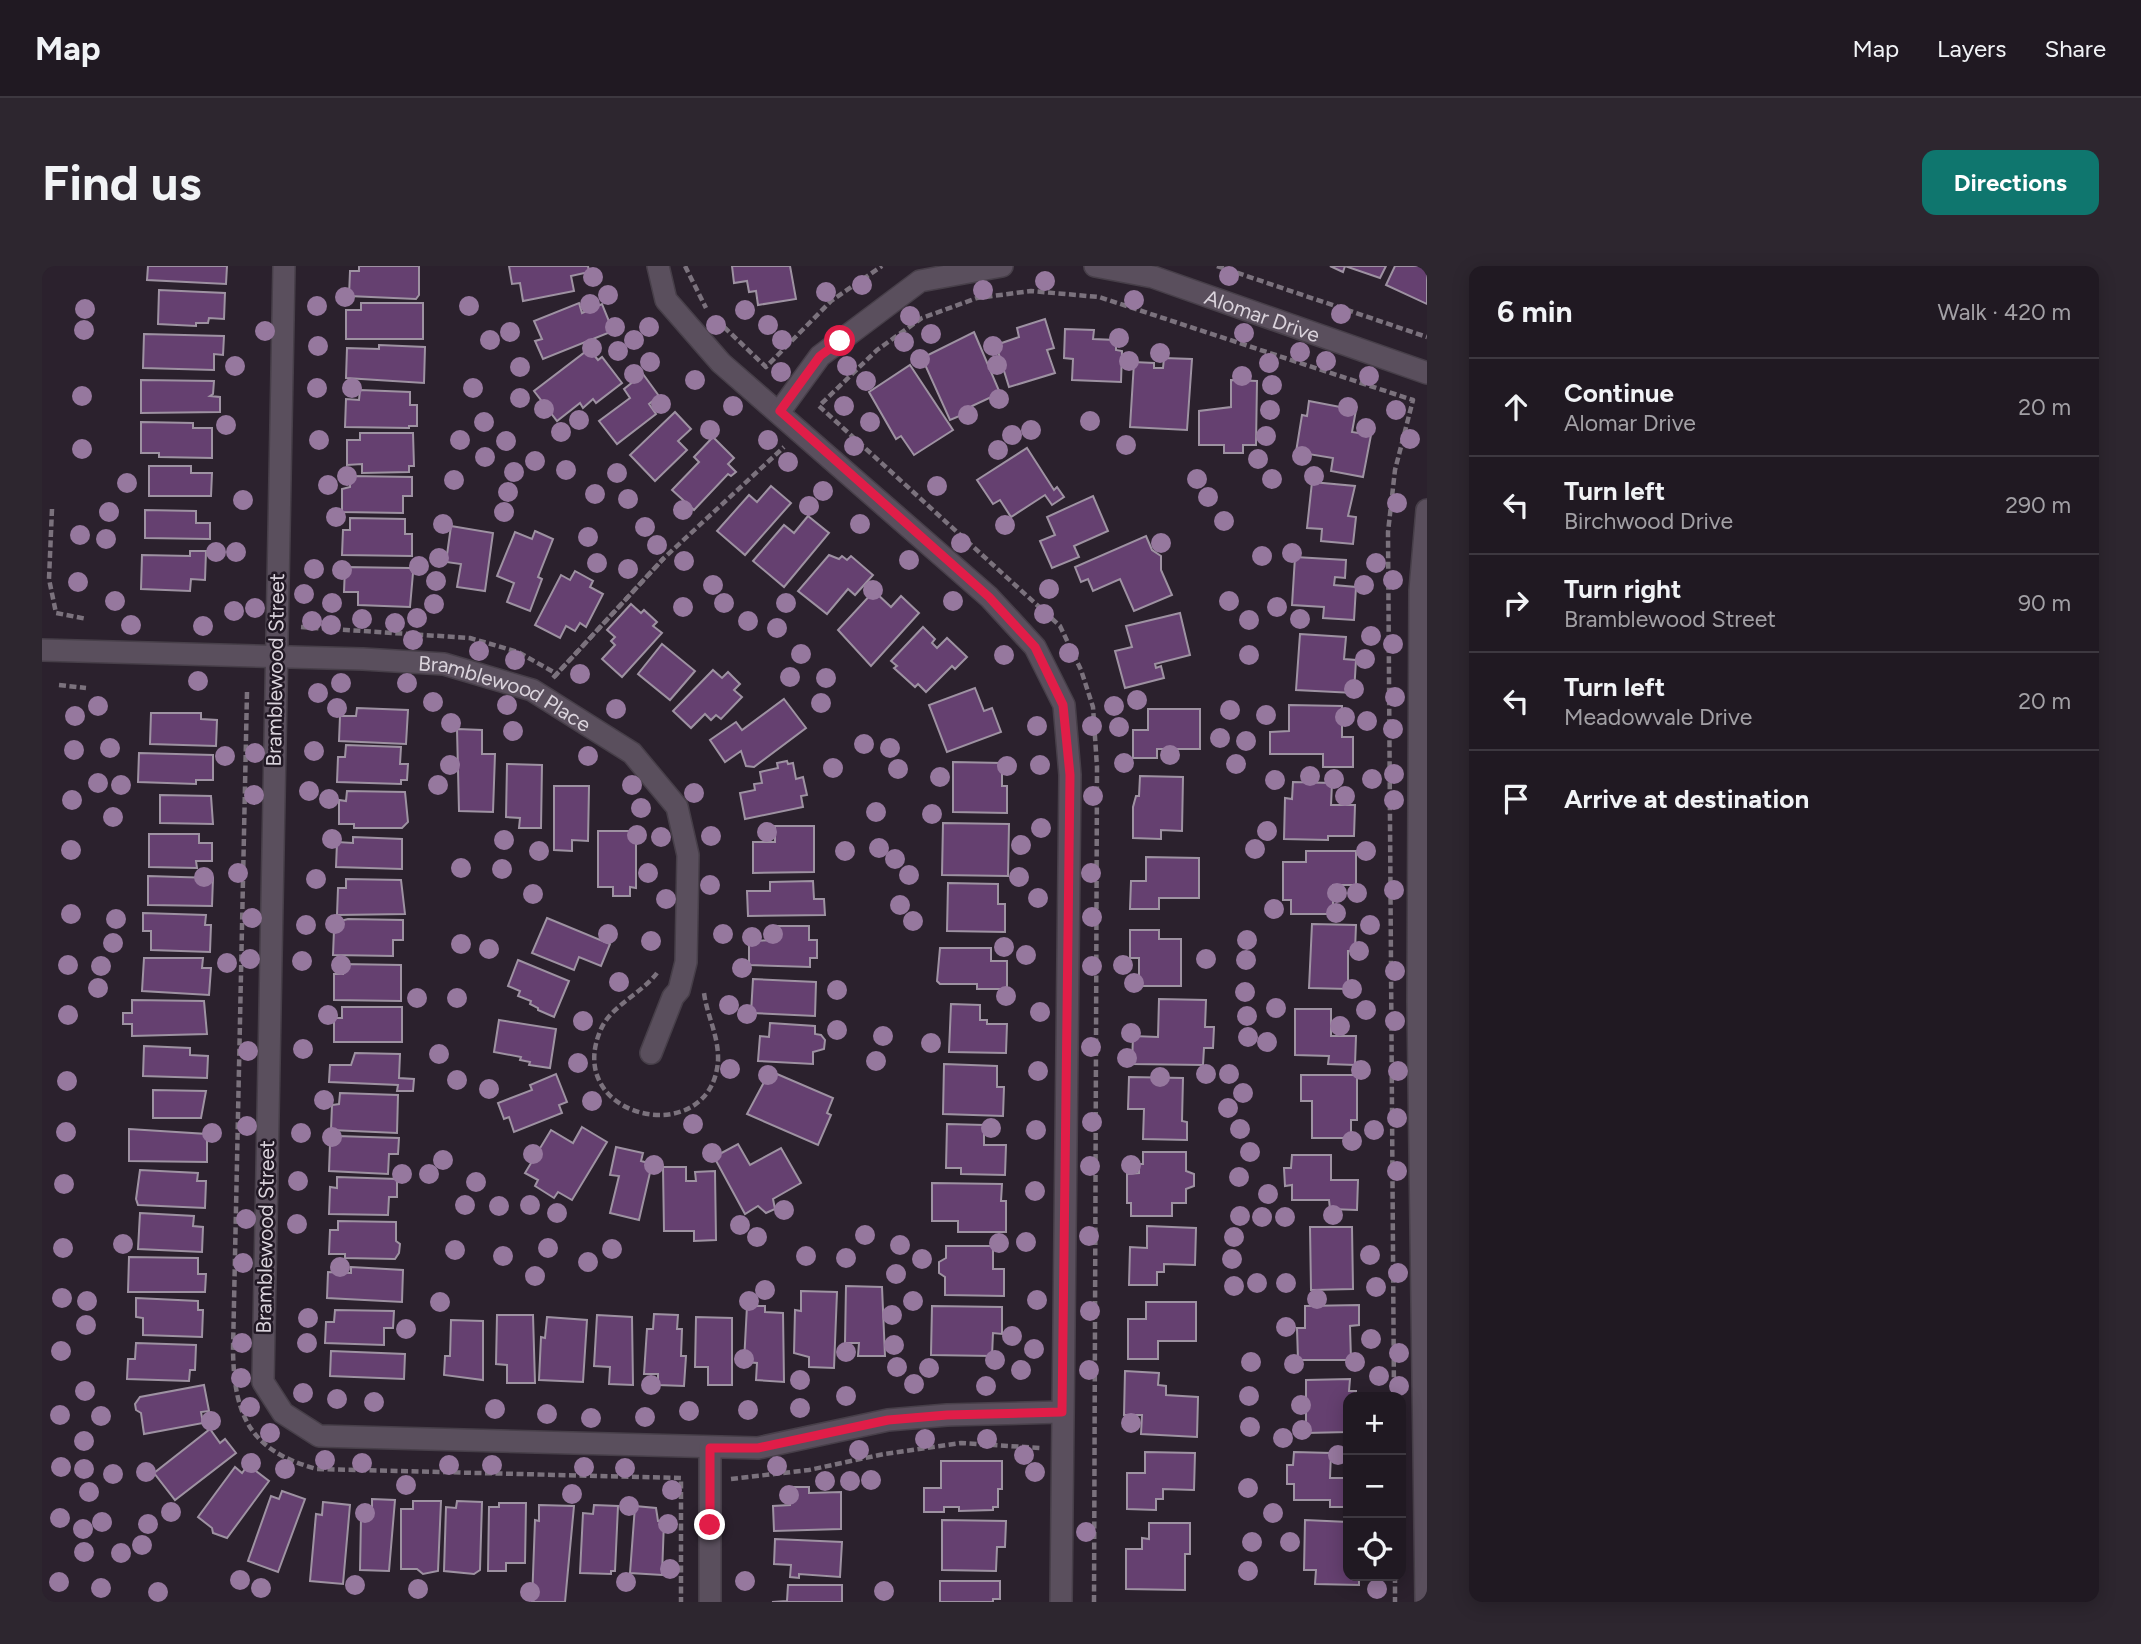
<!DOCTYPE html>
<html lang="en">
<head>
<meta charset="utf-8">
<style>
  :root { --surface:#201922; --page:#2d262f; --text:#f1f3f6; --muted:#a2a0a5; --line:#3d3840; --accent:#0f766e }
  body { margin:0; font-family:Figtree,sans-serif; background:var(--page); color:var(--text) }
  .controls { position:absolute; right:21px; bottom:21px; display:grid; overflow:hidden; border-radius:14px; box-shadow:0 4px 18px #0003 }
  .controls button { width:63px; height:63px; display:grid; place-items:center; padding:0; border:0; border-bottom:2px solid var(--line); background:var(--surface); color:var(--text); font:35px sans-serif }
  .stop { position:absolute; width:21px; height:21px; margin:-16px; border:5px solid #e11d48; border-radius:50%; background:#fff }
  .stop.end { background:#e11d48; border-color:#fff; box-shadow:0 2px 7px #0008 }
  .list { margin:0; padding:0; list-style:none }
  h2 { display:flex; justify-content:space-between; align-items:center; height:91px; margin:0; padding:0 28px; font-size:30px }
  h2 small { font-size:23px; font-weight:400; color:var(--muted) }
  .list li { display:grid; grid-template-columns:46px 1fr auto; gap:21px; align-items:center; box-sizing:border-box; height:98px; padding:0 28px; border-top:2px solid var(--line) }
  .list b { display:block; font-size:26px; white-space:nowrap }
  .list p { margin:0; font-size:23px; white-space:nowrap; color:var(--muted) }
  .list em { font-size:23px; font-style:normal; color:var(--muted) }
  .icon { flex:none; width:38px; height:38px; fill:none; stroke:currentColor; stroke-width:2; stroke-linecap:round; stroke-linejoin:round }
  .map { position:relative; flex:none; width:1385px; height:1336px; overflow:hidden; border-radius:14px }
  header { display:flex; align-items:center; gap:42px; box-sizing:border-box; height:98px; padding:0 35px; background:var(--surface); border-bottom:2px solid var(--line) }
  header strong { font-size:33px }
  nav { display:flex; gap:38px; margin-inline-start:auto; font-size:24px }
  .intro { display:flex; align-items:center; justify-content:space-between; box-sizing:border-box; height:168px; padding:0 42px }
  h1 { margin:0; font-size:49px }
  .button { padding:18px 32px; border-radius:14px; background:var(--accent); color:#fff; font-size:24px; font-weight:700 }
  main { display:flex; gap:42px; padding:0 42px }
  aside { flex:1; background:var(--surface); border-radius:14px; box-shadow:0 4px 18px #0003 }
  .map>svg:first-child { display:block }
</style>
</head>
<body>
<header>
<strong>Map</strong>
<nav><a>Map</a><a>Layers</a><a>Share</a></nav>
</header>
<div class="intro"><h1>Find us</h1><a class="button">Directions</a></div>
<main>
<div class="map">
<svg width="1385" height="1336" viewBox="0 0 1385 1336">
  <rect width="100%" height="100%" fill="#2b212d"/>
  <!-- building -->
  <g fill="#654070" stroke="#9e92a2" stroke-width="2">
    <polygon points="106,0 185,0 184,18 105,14"/>
    <polygon points="317,0 377,0 377,29 374,33 307,30 308,5 317,5"/>
    <polygon points="467,0 546,0 547,6 529,10 532,25 481,35 478,17 470,18"/>
    <polygon points="690,0 748,0 754,33 716,39 714,25 707,26 705,15 692,17"/>
    <polygon points="1288,0 1344,0 1338,12 1303,0 1301,6"/>
    <polygon points="1353,0 1385,0 1385,38 1344,19"/>
    <polygon points="117,24 183,27 182,53 167,52 166,57 154,57 154,60 116,58"/>
    <polygon points="319,37 381,37 381,73 304,73 304,44 319,44"/>
    <polygon points="537,37 540,47 560,38 571,65 501,93 493,75 500,73 492,55"/>
    <polygon points="1003,53 1012,82 1005,84 1013,107 967,121 954,79 977,71 975,62"/>
    <polygon points="1023,63 1052,64 1051,73 1074,74 1074,84 1080,85 1079,116 1030,114 1031,93 1022,92"/>
    <polygon points="932,66 958,127 930,140 932,144 908,154 880,92"/>
    <polygon points="102,68 182,70 181,89 172,88 172,104 101,102"/>
    <polygon points="337,79 383,81 382,117 304,112 305,82 337,83"/>
    <polygon points="547,83 556,94 560,91 580,117 554,137 551,133 541,142 538,137 515,155 492,125"/>
    <polygon points="1122,92 1150,93 1145,164 1088,161 1092,96 1112,97 1112,102 1121,102"/>
    <polygon points="868,99 911,164 872,189 859,170 854,173 827,126"/>
    <polygon points="601,108 617,130 607,138 614,148 575,178 557,155 588,132 582,123"/>
    <polygon points="99,114 172,115 171,128 168,130 178,131 178,146 99,147"/>
    <polygon points="1189,114 1215,115 1214,179 1201,179 1201,187 1182,187 1182,179 1157,179 1157,145 1189,141"/>
    <polygon points="318,124 368,126 368,139 375,139 375,160 367,160 367,162 303,161 304,133 317,134"/>
    <polygon points="1267,135 1314,144 1310,166 1329,169 1321,211 1289,205 1291,192 1254,186 1260,149 1265,150"/>
    <polygon points="633,146 649,163 636,175 645,184 613,215 588,189"/>
    <polygon points="99,156 151,157 151,162 170,162 170,192 117,191 117,187 99,187"/>
    <polygon points="318,167 371,167 372,200 367,200 367,206 320,207 320,198 305,199 305,174 318,174"/>
    <polygon points="671,171 692,192 686,198 694,206 689,210 686,208 652,244 630,224 657,196 652,191"/>
    <polygon points="985,182 1012,224 1015,221 1022,231 1010,239 1003,229 969,251 958,234 951,238 935,214"/>
    <polygon points="107,200 149,200 149,207 170,207 169,230 107,230"/>
    <polygon points="308,210 370,211 370,230 361,230 361,247 300,246 300,223 308,221"/>
    <polygon points="1270,216 1313,220 1306,250 1314,251 1311,278 1279,275 1280,263 1265,262"/>
    <polygon points="729,220 749,237 703,289 675,265 707,229 715,236"/>
    <polygon points="1051,230 1066,265 1032,280 1037,291 1010,302 998,275 1013,269 1005,251"/>
    <polygon points="103,244 154,245 154,257 168,257 168,273 103,272"/>
    <polygon points="766,250 787,267 742,321 711,295 742,259 752,267"/>
    <polygon points="308,252 363,253 363,268 370,268 370,290 300,289 301,264 308,264"/>
    <polygon points="409,260 451,267 443,325 415,321 419,298 404,296"/>
    <polygon points="493,265 511,273 496,311 500,313 488,345 465,336 472,317 455,310 473,266 490,273"/>
    <polygon points="1104,270 1110,284 1119,290 1119,304 1130,329 1092,345 1078,313 1051,325 1046,313 1039,316 1033,301"/>
    <polygon points="148,285 164,285 163,314 149,313 148,325 99,323 100,289 148,290"/>
    <polygon points="787,289 797,293 800,290 805,294 809,290 831,309 813,329 806,323 785,348 756,325"/>
    <polygon points="1253,291 1304,294 1303,312 1293,311 1292,319 1314,321 1312,354 1281,352 1282,341 1250,339"/>
    <polygon points="303,301 368,302 371,307 368,341 316,339 316,326 302,326"/>
    <polygon points="533,305 551,315 548,321 561,328 544,361 538,357 533,365 524,360 518,372 493,359 519,309 528,314"/>
    <polygon points="832,325 849,341 859,330 877,347 829,400 796,364"/>
    <polygon points="589,338 599,347 602,344 615,356 611,360 620,367 580,411 560,393 573,379 569,375 573,371 565,364"/>
    <polygon points="1138,347 1148,389 1113,398 1114,402 1119,400 1122,412 1083,422 1073,385 1090,381 1084,360"/>
    <polygon points="881,361 893,373 890,377 895,382 905,372 925,391 913,403 910,400 884,426 876,418 873,421 852,402 855,400 849,395"/>
    <polygon points="1258,368 1304,371 1302,393 1314,394 1312,427 1254,424"/>
    <polygon points="620,378 653,405 628,434 596,408"/>
    <polygon points="671,404 680,412 686,406 698,418 692,424 700,431 679,453 674,449 669,454 663,448 649,462 631,445"/>
    <polygon points="933,422 942,445 950,442 959,466 905,486 887,439"/>
    <polygon points="742,433 764,462 712,501 704,500 699,485 683,496 668,474 694,456 700,464"/>
    <polygon points="1247,439 1300,440 1300,471 1311,471 1311,501 1281,501 1281,488 1228,488 1228,466 1247,465"/>
    <polygon points="315,442 366,444 364,478 297,475 298,450 314,450"/>
    <polygon points="1106,443 1158,443 1158,483 1115,483 1115,492 1091,492 1091,464 1106,464"/>
    <polygon points="109,447 159,447 159,453 175,454 174,480 108,478"/>
    <polygon points="415,463 440,464 440,488 453,488 451,546 417,545"/>
    <polygon points="304,479 359,481 358,498 366,498 365,514 359,514 359,518 295,516 296,491 303,491"/>
    <polygon points="97,487 171,489 171,514 154,514 154,518 96,516"/>
    <polygon points="745,495 746,498 751,497 754,513 761,511 765,529 759,530 761,541 703,553 698,527 713,524 712,518 720,517 718,506 736,502 735,497"/>
    <polygon points="911,496 960,497 960,520 965,520 965,547 911,546"/>
    <polygon points="465,498 500,499 499,562 477,562 478,552 464,551"/>
    <polygon points="1098,510 1141,511 1140,565 1119,564 1119,573 1091,572 1091,541 1094,530 1097,530"/>
    <polygon points="1251,516 1290,517 1289,539 1313,539 1312,570 1286,570 1286,574 1242,573 1243,532 1250,533"/>
    <polygon points="512,520 547,520 546,575 530,574 530,585 512,584"/>
    <polygon points="305,525 363,526 366,556 360,562 312,562 312,558 297,558 297,534 304,535"/>
    <polygon points="118,529 169,530 171,558 118,557"/>
    <polygon points="901,557 967,558 966,610 900,609"/>
    <polygon points="733,560 772,560 772,606 711,607 711,576 733,576"/>
    <polygon points="556,565 591,565 589,571 594,571 594,622 588,621 588,630 571,630 571,621 556,621"/>
    <polygon points="107,568 157,568 157,577 170,577 170,595 154,595 155,602 107,601"/>
    <polygon points="311,571 360,573 360,603 294,601 295,576 311,577"/>
    <polygon points="1264,585 1314,585 1314,619 1291,619 1291,648 1249,648 1249,634 1241,634 1241,596 1264,596"/>
    <polygon points="1104,591 1157,592 1157,632 1117,632 1117,643 1088,643 1089,615 1104,615"/>
    <polygon points="106,610 171,612 170,640 106,639"/>
    <polygon points="304,613 359,614 363,648 295,649 296,622 304,622"/>
    <polygon points="771,615 772,633 782,633 783,649 706,650 705,625 728,625 728,616"/>
    <polygon points="906,617 956,618 956,638 963,638 963,666 905,665"/>
    <polygon points="101,647 164,649 163,659 169,659 168,686 109,684 109,665 101,665"/>
    <polygon points="505,652 568,678 559,700 537,691 532,704 490,687"/>
    <polygon points="306,653 361,654 361,674 351,674 351,690 291,689 292,664 298,664 298,655"/>
    <polygon points="1270,658 1314,659 1313,685 1306,685 1306,723 1267,722"/>
    <polygon points="735,660 767,660 767,674 775,674 775,692 768,692 768,701 707,699 707,675 735,674"/>
    <polygon points="1088,664 1117,664 1117,673 1139,673 1139,720 1097,720 1097,692 1088,692"/>
    <polygon points="898,682 949,682 949,695 965,695 965,723 935,723 935,718 898,718 895,715"/>
    <polygon points="102,692 161,692 160,702 169,702 167,729 100,725"/>
    <polygon points="476,694 527,715 512,751 496,744 496,742 488,738 489,735 476,730 478,725 466,720"/>
    <polygon points="300,698 359,699 359,735 292,734 292,708 301,708"/>
    <polygon points="711,713 774,716 773,750 709,747"/>
    <polygon points="1117,733 1164,734 1163,761 1172,761 1171,782 1162,782 1161,799 1090,798 1091,770 1116,771"/>
    <polygon points="90,734 162,735 165,768 90,770 90,758 81,758 81,747 90,747"/>
    <polygon points="909,738 938,739 938,754 945,754 945,758 965,758 964,787 907,786"/>
    <polygon points="300,741 360,741 360,776 292,776 292,752 300,752"/>
    <polygon points="1253,743 1289,743 1289,770 1314,770 1313,799 1286,798 1287,790 1253,789"/>
    <polygon points="457,754 514,763 508,802 487,799 488,796 478,794 479,791 452,786"/>
    <polygon points="728,757 773,760 773,768 779,769 783,774 782,783 771,786 771,798 716,795 718,770 727,771"/>
    <polygon points="102,780 148,782 148,789 166,790 165,812 101,810"/>
    <polygon points="313,787 358,788 357,812 372,813 371,825 355,825 356,819 287,816 288,799 309,799"/>
    <polygon points="902,798 955,800 955,821 962,821 961,850 901,848"/>
    <polygon points="728,805 791,832 785,847 789,849 776,879 705,848"/>
    <polygon points="514,808 525,836 517,839 520,847 472,866 467,851 462,853 456,837 490,824 488,819"/>
    <polygon points="1259,809 1315,809 1315,854 1309,854 1309,872 1270,872 1270,835 1259,835"/>
    <polygon points="1087,811 1141,812 1140,855 1145,856 1145,874 1101,873 1102,843 1086,843"/>
    <polygon points="111,824 164,825 159,852 111,852"/>
    <polygon points="298,827 356,829 355,867 289,864 290,839 297,838"/>
    <polygon points="905,858 942,859 942,879 964,879 963,909 919,908 919,902 904,902"/>
    <polygon points="540,861 565,876 530,934 516,926 512,932 493,920 496,914 483,907 509,864 531,877"/>
    <polygon points="87,863 165,868 165,896 87,895"/>
    <polygon points="295,870 357,872 356,888 347,888 346,908 287,905 288,878 295,878"/>
    <polygon points="696,878 708,899 739,882 759,917 731,933 733,943 724,947 716,940 703,948 672,891"/>
    <polygon points="574,881 601,887 599,895 610,898 597,954 568,947 577,910 568,909"/>
    <polygon points="1101,886 1144,886 1144,905 1152,908 1152,920 1144,923 1144,937 1130,937 1130,950 1089,950 1089,937 1085,937 1085,908 1097,907 1097,898 1101,898"/>
    <polygon points="1250,889 1289,889 1289,914 1316,914 1315,944 1288,943 1287,934 1250,934 1250,919 1243,920 1242,902 1249,902"/>
    <polygon points="621,901 644,901 644,915 654,915 653,906 673,905 674,974 652,975 652,965 622,965"/>
    <polygon points="98,904 156,907 155,915 164,915 163,942 96,939 94,933"/>
    <polygon points="295,911 355,913 355,931 347,931 346,949 287,948 288,921 295,922"/>
    <polygon points="890,917 960,918 959,935 964,935 964,966 916,966 916,955 890,955"/>
    <polygon points="98,947 152,950 151,960 161,961 160,986 96,983"/>
    <polygon points="296,955 354,956 354,975 358,978 357,987 353,993 303,992 303,988 287,988 288,964 296,964"/>
    <polygon points="1105,960 1154,962 1153,999 1122,998 1122,1006 1115,1006 1115,1019 1087,1019 1088,981 1105,982"/>
    <polygon points="1268,961 1310,961 1311,1023 1269,1024"/>
    <polygon points="904,980 951,980 951,1003 962,1003 962,1030 903,1029 903,1011 897,1007 897,996 904,992"/>
    <polygon points="87,991 156,992 156,1008 164,1008 163,1026 86,1026"/>
    <polygon points="309,1001 361,1004 360,1036 285,1032 286,1006 309,1007"/>
    <polygon points="804,1020 840,1021 843,1090 816,1090 817,1077 803,1077"/>
    <polygon points="759,1025 795,1026 792,1102 767,1101 767,1091 752,1087 753,1044 759,1045"/>
    <polygon points="94,1032 156,1035 156,1044 161,1044 160,1071 101,1069 101,1052 94,1051"/>
    <polygon points="1104,1036 1154,1036 1154,1075 1116,1075 1116,1093 1086,1093 1086,1053 1104,1053"/>
    <polygon points="1317,1039 1317,1059 1308,1060 1309,1094 1256,1094 1255,1062 1263,1062 1263,1040"/>
    <polygon points="705,1040 723,1040 723,1046 741,1047 742,1116 714,1114 715,1097 702,1096"/>
    <polygon points="890,1040 960,1041 960,1068 951,1067 950,1090 889,1089"/>
    <polygon points="293,1044 352,1045 351,1062 342,1062 342,1079 283,1077 284,1056 292,1056"/>
    <polygon points="612,1048 636,1049 635,1063 640,1063 639,1090 644,1090 642,1120 616,1119 616,1108 602,1108 605,1063 611,1063"/>
    <polygon points="455,1049 491,1049 493,1117 465,1117 465,1099 454,1098"/>
    <polygon points="555,1049 590,1051 591,1119 567,1118 568,1101 552,1100"/>
    <polygon points="505,1051 545,1054 541,1116 497,1114 499,1071 503,1072"/>
    <polygon points="654,1051 690,1052 690,1119 666,1119 666,1101 653,1101"/>
    <polygon points="409,1054 441,1055 441,1114 402,1109 403,1090 408,1090"/>
    <polygon points="94,1077 154,1079 153,1104 148,1104 147,1115 85,1113 86,1093 93,1093"/>
    <polygon points="289,1085 363,1088 362,1113 288,1110"/>
    <polygon points="1083,1105 1117,1107 1116,1119 1124,1120 1124,1129 1156,1131 1155,1171 1099,1168 1100,1149 1082,1149"/>
    <polygon points="1308,1113 1307,1125 1314,1125 1314,1131 1306,1131 1306,1166 1264,1167 1264,1114"/>
    <polygon points="162,1119 167,1145 159,1146 161,1157 102,1168 99,1147 94,1144 93,1138 98,1131"/>
    <polygon points="168,1163 178,1177 183,1173 194,1187 133,1234 112,1207"/>
    <polygon points="1103,1186 1153,1187 1152,1224 1121,1223 1121,1233 1114,1233 1114,1244 1085,1243 1085,1207 1103,1207"/>
    <polygon points="1252,1186 1289,1187 1288,1212 1306,1212 1306,1241 1288,1241 1288,1234 1252,1234 1252,1218 1245,1218 1245,1199 1251,1199"/>
    <polygon points="899,1195 960,1195 960,1223 956,1223 956,1241 951,1241 951,1244 917,1245 917,1241 902,1241 902,1246 882,1246 882,1222 899,1222"/>
    <polygon points="206,1199 227,1215 185,1272 171,1267 170,1262 156,1251 193,1201 200,1207"/>
    <polygon points="748,1221 767,1221 767,1227 799,1226 799,1263 732,1265 731,1240 748,1239"/>
    <polygon points="240,1225 263,1233 236,1306 206,1295 229,1230 237,1233"/>
    <polygon points="330,1233 353,1234 347,1305 318,1304 319,1251 330,1251"/>
    <polygon points="371,1235 399,1235 396,1305 381,1308 375,1303 359,1303 359,1243 371,1243"/>
    <polygon points="415,1235 440,1236 438,1304 432,1308 402,1305 404,1241 414,1242"/>
    <polygon points="281,1236 308,1239 301,1318 268,1315 274,1248 280,1249"/>
    <polygon points="457,1237 484,1237 483,1297 464,1297 464,1305 446,1305 447,1241 457,1241"/>
    <polygon points="497,1239 532,1240 523,1336 490,1336 493,1254 497,1255"/>
    <polygon points="552,1239 576,1240 573,1305 569,1305 569,1308 538,1307 541,1247 551,1248"/>
    <polygon points="593,1240 614,1242 616,1255 622,1255 620,1309 588,1307"/>
    <polygon points="900,1254 964,1255 963,1281 955,1281 954,1305 900,1304"/>
    <polygon points="1263,1254 1306,1256 1306,1310 1317,1310 1317,1319 1273,1318 1274,1304 1262,1304"/>
    <polygon points="1107,1257 1148,1257 1148,1288 1143,1288 1143,1324 1084,1323 1084,1283 1100,1283 1100,1272 1107,1273"/>
    <polygon points="733,1273 800,1276 798,1311 757,1308 757,1312 748,1311 749,1299 732,1298"/>
    <polygon points="898,1315 958,1315 958,1333 951,1333 951,1336 898,1336"/>
    <polygon points="746,1319 800,1319 800,1336 730,1336 745,1335"/>
  </g>
  <g fill="none" stroke-linecap="round" stroke-linejoin="round">
    <!-- minor casing -->
    <g stroke="#473f49" stroke-width="24">
      <g id="minor">
        <polyline points="242,0 221,1116 241,1147 277,1170 716,1182 846,1154 905,1149 1020,1146"/>
        <polyline points="616,0 624,34 679,97 947,331 993,381 1022,439 1028,509 1019,1336"/>
        <path id="s1" d="M1053,0L1111,11L1385,107"/>
        <polyline points="738,145 778,90 878,15 960,0"/>
        <path id="s2" d="M0,384L321,393L402,398L490,424L590,487L635,541L646,589L644,696L637,724L631,731L609,787"/>
        <polyline points="668,1336 668,1182"/>
        <polyline points="1384,1336 1376,736 1378,324 1385,244"/>
      </g>
    </g>
    <!-- path -->
    <g stroke="#7b727d" stroke-width="4.5" stroke-dasharray="7 3.5" stroke-linecap="butt">
      <polyline points="643,0 664,42"/>
      <polyline points="1175,0 1385,71"/>
      <polyline points="682,61 724,101 789,35 840,0"/>
      <polyline points="10,243 7,313 14,347 45,353"/>
      <polyline points="259,361 428,372 476,386 515,408"/>
      <polyline points="512,411 622,292"/>
      <polyline points="511,412 622,292 742,181"/>
      <polyline points="17,419 44,422"/>
      <path d="M205,426L191,1084C192,1150 208,1185 275,1203L639,1212V1336"/>
      <path d="M615,707C600,727 569,740 559,763C519,853 669,886 676,795C677,770 665,750 662,727"/>
      <polyline points="689,1213 767,1204 842,1188 919,1177 999,1182"/>
      <polyline points="1353,1310 1353,1336"/>
      <polyline points="1052,1336 1055,501 1051,441 1039,404 1018,360 777,140 835,84 880,52 935,32 989,25 1057,31 1371,134 1353,204 1346,266 1352,1131"/>
    </g>
    <!-- minor -->
    <use href="#minor" stroke="#5a4f5d" stroke-width="21"/>
  </g>
  <!-- trees -->
  <g fill="#96789e">
    <circle cx="1187" cy="10" r="10"/>
    <circle cx="551" cy="11" r="10"/>
    <circle cx="1003" cy="15" r="10"/>
    <circle cx="820" cy="19" r="10"/>
    <circle cx="941" cy="24" r="10"/>
    <circle cx="784" cy="26" r="10"/>
    <circle cx="566" cy="29" r="10"/>
    <circle cx="303" cy="31" r="10"/>
    <circle cx="1092" cy="34" r="10"/>
    <circle cx="548" cy="38" r="10"/>
    <circle cx="275" cy="40" r="10"/>
    <circle cx="427" cy="40" r="10"/>
    <circle cx="43" cy="43" r="10"/>
    <circle cx="703" cy="44" r="10"/>
    <circle cx="1299" cy="48" r="10"/>
    <circle cx="868" cy="50" r="10"/>
    <circle cx="674" cy="59" r="10"/>
    <circle cx="726" cy="59" r="10"/>
    <circle cx="573" cy="61" r="10"/>
    <circle cx="607" cy="61" r="10"/>
    <circle cx="42" cy="64" r="10"/>
    <circle cx="223" cy="65" r="10"/>
    <circle cx="468" cy="66" r="10"/>
    <circle cx="1202" cy="67" r="10"/>
    <circle cx="889" cy="68" r="10"/>
    <circle cx="1077" cy="72" r="10"/>
    <circle cx="448" cy="74" r="10"/>
    <circle cx="592" cy="74" r="10"/>
    <circle cx="740" cy="74" r="10"/>
    <circle cx="862" cy="76" r="10"/>
    <circle cx="276" cy="80" r="10"/>
    <circle cx="951" cy="80" r="10"/>
    <circle cx="550" cy="82" r="10"/>
    <circle cx="576" cy="85" r="10"/>
    <circle cx="1258" cy="86" r="10"/>
    <circle cx="1118" cy="87" r="10"/>
    <circle cx="878" cy="93" r="10"/>
    <circle cx="1087" cy="95" r="10"/>
    <circle cx="1284" cy="95" r="10"/>
    <circle cx="608" cy="96" r="10"/>
    <circle cx="1227" cy="97" r="10"/>
    <circle cx="955" cy="99" r="10"/>
    <circle cx="193" cy="100" r="10"/>
    <circle cx="805" cy="100" r="10"/>
    <circle cx="478" cy="101" r="10"/>
    <circle cx="739" cy="106" r="10"/>
    <circle cx="592" cy="108" r="10"/>
    <circle cx="1200" cy="110" r="10"/>
    <circle cx="1327" cy="110" r="10"/>
    <circle cx="653" cy="114" r="10"/>
    <circle cx="824" cy="115" r="10"/>
    <circle cx="1230" cy="119" r="10"/>
    <circle cx="275" cy="122" r="10"/>
    <circle cx="310" cy="122" r="10"/>
    <circle cx="431" cy="122" r="10"/>
    <circle cx="40" cy="130" r="10"/>
    <circle cx="478" cy="132" r="10"/>
    <circle cx="957" cy="133" r="10"/>
    <circle cx="619" cy="138" r="10"/>
    <circle cx="691" cy="140" r="10"/>
    <circle cx="802" cy="140" r="10"/>
    <circle cx="1306" cy="141" r="10"/>
    <circle cx="502" cy="143" r="10"/>
    <circle cx="1228" cy="144" r="10"/>
    <circle cx="1354" cy="144" r="10"/>
    <circle cx="926" cy="149" r="10"/>
    <circle cx="537" cy="154" r="10"/>
    <circle cx="1048" cy="155" r="10"/>
    <circle cx="442" cy="156" r="10"/>
    <circle cx="828" cy="156" r="10"/>
    <circle cx="184" cy="159" r="10"/>
    <circle cx="1324" cy="162" r="10"/>
    <circle cx="668" cy="164" r="10"/>
    <circle cx="989" cy="164" r="10"/>
    <circle cx="519" cy="166" r="10"/>
    <circle cx="970" cy="169" r="10"/>
    <circle cx="1224" cy="170" r="10"/>
    <circle cx="1368" cy="173" r="10"/>
    <circle cx="277" cy="174" r="10"/>
    <circle cx="418" cy="174" r="10"/>
    <circle cx="726" cy="174" r="10"/>
    <circle cx="464" cy="175" r="10"/>
    <circle cx="1084" cy="179" r="10"/>
    <circle cx="812" cy="180" r="10"/>
    <circle cx="40" cy="183" r="10"/>
    <circle cx="956" cy="184" r="10"/>
    <circle cx="1260" cy="190" r="10"/>
    <circle cx="443" cy="191" r="10"/>
    <circle cx="1216" cy="193" r="10"/>
    <circle cx="493" cy="195" r="10"/>
    <circle cx="746" cy="196" r="10"/>
    <circle cx="524" cy="204" r="10"/>
    <circle cx="472" cy="206" r="10"/>
    <circle cx="575" cy="207" r="10"/>
    <circle cx="305" cy="210" r="10"/>
    <circle cx="1272" cy="210" r="10"/>
    <circle cx="1155" cy="213" r="10"/>
    <circle cx="1230" cy="213" r="10"/>
    <circle cx="412" cy="214" r="10"/>
    <circle cx="85" cy="217" r="10"/>
    <circle cx="286" cy="219" r="10"/>
    <circle cx="895" cy="220" r="10"/>
    <circle cx="781" cy="225" r="10"/>
    <circle cx="466" cy="226" r="10"/>
    <circle cx="553" cy="228" r="10"/>
    <circle cx="1166" cy="231" r="10"/>
    <circle cx="586" cy="233" r="10"/>
    <circle cx="201" cy="234" r="10"/>
    <circle cx="1355" cy="237" r="10"/>
    <circle cx="767" cy="240" r="10"/>
    <circle cx="641" cy="244" r="10"/>
    <circle cx="67" cy="246" r="10"/>
    <circle cx="462" cy="246" r="10"/>
    <circle cx="294" cy="251" r="10"/>
    <circle cx="1182" cy="255" r="10"/>
    <circle cx="401" cy="258" r="10"/>
    <circle cx="818" cy="258" r="10"/>
    <circle cx="963" cy="259" r="10"/>
    <circle cx="603" cy="261" r="10"/>
    <circle cx="38" cy="269" r="10"/>
    <circle cx="546" cy="271" r="10"/>
    <circle cx="64" cy="273" r="10"/>
    <circle cx="919" cy="277" r="10"/>
    <circle cx="1119" cy="277" r="10"/>
    <circle cx="615" cy="279" r="10"/>
    <circle cx="174" cy="286" r="10"/>
    <circle cx="194" cy="286" r="10"/>
    <circle cx="1250" cy="287" r="10"/>
    <circle cx="1220" cy="290" r="10"/>
    <circle cx="397" cy="292" r="10"/>
    <circle cx="867" cy="294" r="10"/>
    <circle cx="642" cy="295" r="10"/>
    <circle cx="555" cy="297" r="10"/>
    <circle cx="1334" cy="297" r="10"/>
    <circle cx="377" cy="300" r="10"/>
    <circle cx="272" cy="303" r="10"/>
    <circle cx="586" cy="303" r="10"/>
    <circle cx="300" cy="304" r="10"/>
    <circle cx="1351" cy="314" r="10"/>
    <circle cx="394" cy="315" r="10"/>
    <circle cx="36" cy="316" r="10"/>
    <circle cx="671" cy="319" r="10"/>
    <circle cx="1322" cy="319" r="10"/>
    <circle cx="1007" cy="323" r="10"/>
    <circle cx="831" cy="324" r="10"/>
    <circle cx="262" cy="328" r="10"/>
    <circle cx="73" cy="335" r="10"/>
    <circle cx="911" cy="335" r="10"/>
    <circle cx="1187" cy="335" r="10"/>
    <circle cx="290" cy="337" r="10"/>
    <circle cx="682" cy="337" r="10"/>
    <circle cx="744" cy="337" r="10"/>
    <circle cx="392" cy="338" r="10"/>
    <circle cx="641" cy="341" r="10"/>
    <circle cx="1235" cy="341" r="10"/>
    <circle cx="213" cy="342" r="10"/>
    <circle cx="192" cy="345" r="10"/>
    <circle cx="1002" cy="348" r="10"/>
    <circle cx="375" cy="352" r="10"/>
    <circle cx="320" cy="353" r="10"/>
    <circle cx="1258" cy="353" r="10"/>
    <circle cx="1207" cy="354" r="10"/>
    <circle cx="270" cy="355" r="10"/>
    <circle cx="706" cy="355" r="10"/>
    <circle cx="353" cy="357" r="10"/>
    <circle cx="89" cy="359" r="10"/>
    <circle cx="289" cy="359" r="10"/>
    <circle cx="161" cy="360" r="10"/>
    <circle cx="735" cy="362" r="10"/>
    <circle cx="1329" cy="370" r="10"/>
    <circle cx="371" cy="374" r="10"/>
    <circle cx="1351" cy="378" r="10"/>
    <circle cx="437" cy="385" r="10"/>
    <circle cx="1027" cy="387" r="10"/>
    <circle cx="759" cy="388" r="10"/>
    <circle cx="962" cy="389" r="10"/>
    <circle cx="1207" cy="389" r="10"/>
    <circle cx="1323" cy="393" r="10"/>
    <circle cx="473" cy="394" r="10"/>
    <circle cx="538" cy="408" r="10"/>
    <circle cx="748" cy="411" r="10"/>
    <circle cx="784" cy="412" r="10"/>
    <circle cx="156" cy="415" r="10"/>
    <circle cx="299" cy="417" r="10"/>
    <circle cx="365" cy="417" r="10"/>
    <circle cx="1312" cy="423" r="10"/>
    <circle cx="276" cy="427" r="10"/>
    <circle cx="1353" cy="431" r="10"/>
    <circle cx="1095" cy="434" r="10"/>
    <circle cx="391" cy="436" r="10"/>
    <circle cx="779" cy="437" r="10"/>
    <circle cx="465" cy="439" r="10"/>
    <circle cx="56" cy="440" r="10"/>
    <circle cx="1072" cy="440" r="10"/>
    <circle cx="295" cy="442" r="10"/>
    <circle cx="574" cy="443" r="10"/>
    <circle cx="1188" cy="444" r="10"/>
    <circle cx="1224" cy="449" r="10"/>
    <circle cx="33" cy="450" r="10"/>
    <circle cx="1303" cy="451" r="10"/>
    <circle cx="1325" cy="455" r="10"/>
    <circle cx="409" cy="457" r="10"/>
    <circle cx="995" cy="460" r="10"/>
    <circle cx="1050" cy="460" r="10"/>
    <circle cx="1077" cy="461" r="10"/>
    <circle cx="1351" cy="463" r="10"/>
    <circle cx="471" cy="465" r="10"/>
    <circle cx="1178" cy="472" r="10"/>
    <circle cx="1204" cy="475" r="10"/>
    <circle cx="822" cy="478" r="10"/>
    <circle cx="68" cy="482" r="10"/>
    <circle cx="848" cy="482" r="10"/>
    <circle cx="32" cy="484" r="10"/>
    <circle cx="272" cy="485" r="10"/>
    <circle cx="213" cy="487" r="10"/>
    <circle cx="1128" cy="489" r="10"/>
    <circle cx="183" cy="490" r="10"/>
    <circle cx="546" cy="490" r="10"/>
    <circle cx="1082" cy="497" r="10"/>
    <circle cx="1194" cy="498" r="10"/>
    <circle cx="408" cy="499" r="10"/>
    <circle cx="998" cy="499" r="10"/>
    <circle cx="965" cy="500" r="10"/>
    <circle cx="791" cy="502" r="10"/>
    <circle cx="856" cy="503" r="10"/>
    <circle cx="1352" cy="508" r="10"/>
    <circle cx="1268" cy="510" r="10"/>
    <circle cx="898" cy="511" r="10"/>
    <circle cx="1292" cy="513" r="10"/>
    <circle cx="1330" cy="513" r="10"/>
    <circle cx="1233" cy="514" r="10"/>
    <circle cx="56" cy="517" r="10"/>
    <circle cx="79" cy="519" r="10"/>
    <circle cx="396" cy="519" r="10"/>
    <circle cx="590" cy="519" r="10"/>
    <circle cx="267" cy="525" r="10"/>
    <circle cx="652" cy="527" r="10"/>
    <circle cx="212" cy="529" r="10"/>
    <circle cx="1051" cy="530" r="10"/>
    <circle cx="1303" cy="530" r="10"/>
    <circle cx="287" cy="533" r="10"/>
    <circle cx="30" cy="534" r="10"/>
    <circle cx="1352" cy="534" r="10"/>
    <circle cx="599" cy="542" r="10"/>
    <circle cx="834" cy="546" r="10"/>
    <circle cx="890" cy="548" r="10"/>
    <circle cx="71" cy="551" r="10"/>
    <circle cx="999" cy="562" r="10"/>
    <circle cx="1225" cy="565" r="10"/>
    <circle cx="725" cy="566" r="10"/>
    <circle cx="595" cy="569" r="10"/>
    <circle cx="669" cy="570" r="10"/>
    <circle cx="619" cy="571" r="10"/>
    <circle cx="290" cy="573" r="10"/>
    <circle cx="462" cy="574" r="10"/>
    <circle cx="979" cy="579" r="10"/>
    <circle cx="837" cy="582" r="10"/>
    <circle cx="1213" cy="583" r="10"/>
    <circle cx="29" cy="584" r="10"/>
    <circle cx="497" cy="585" r="10"/>
    <circle cx="803" cy="585" r="10"/>
    <circle cx="1324" cy="585" r="10"/>
    <circle cx="853" cy="593" r="10"/>
    <circle cx="419" cy="602" r="10"/>
    <circle cx="460" cy="603" r="10"/>
    <circle cx="196" cy="607" r="10"/>
    <circle cx="606" cy="607" r="10"/>
    <circle cx="1049" cy="607" r="10"/>
    <circle cx="867" cy="609" r="10"/>
    <circle cx="162" cy="611" r="10"/>
    <circle cx="977" cy="611" r="10"/>
    <circle cx="274" cy="613" r="10"/>
    <circle cx="668" cy="619" r="10"/>
    <circle cx="1352" cy="624" r="10"/>
    <circle cx="1295" cy="627" r="10"/>
    <circle cx="1315" cy="627" r="10"/>
    <circle cx="491" cy="628" r="10"/>
    <circle cx="996" cy="632" r="10"/>
    <circle cx="624" cy="633" r="10"/>
    <circle cx="858" cy="639" r="10"/>
    <circle cx="1232" cy="643" r="10"/>
    <circle cx="1294" cy="647" r="10"/>
    <circle cx="29" cy="648" r="10"/>
    <circle cx="1050" cy="651" r="10"/>
    <circle cx="210" cy="652" r="10"/>
    <circle cx="74" cy="653" r="10"/>
    <circle cx="871" cy="655" r="10"/>
    <circle cx="293" cy="658" r="10"/>
    <circle cx="264" cy="659" r="10"/>
    <circle cx="1328" cy="659" r="10"/>
    <circle cx="566" cy="668" r="10"/>
    <circle cx="681" cy="668" r="10"/>
    <circle cx="731" cy="668" r="10"/>
    <circle cx="710" cy="671" r="10"/>
    <circle cx="1205" cy="674" r="10"/>
    <circle cx="609" cy="675" r="10"/>
    <circle cx="71" cy="677" r="10"/>
    <circle cx="419" cy="678" r="10"/>
    <circle cx="962" cy="681" r="10"/>
    <circle cx="447" cy="683" r="10"/>
    <circle cx="1317" cy="685" r="10"/>
    <circle cx="984" cy="689" r="10"/>
    <circle cx="208" cy="693" r="10"/>
    <circle cx="1164" cy="693" r="10"/>
    <circle cx="1204" cy="694" r="10"/>
    <circle cx="260" cy="695" r="10"/>
    <circle cx="185" cy="697" r="10"/>
    <circle cx="26" cy="699" r="10"/>
    <circle cx="299" cy="699" r="10"/>
    <circle cx="1081" cy="699" r="10"/>
    <circle cx="59" cy="700" r="10"/>
    <circle cx="1050" cy="700" r="10"/>
    <circle cx="700" cy="702" r="10"/>
    <circle cx="1353" cy="705" r="10"/>
    <circle cx="577" cy="716" r="10"/>
    <circle cx="1092" cy="717" r="10"/>
    <circle cx="56" cy="722" r="10"/>
    <circle cx="1310" cy="723" r="10"/>
    <circle cx="795" cy="724" r="10"/>
    <circle cx="1203" cy="726" r="10"/>
    <circle cx="964" cy="730" r="10"/>
    <circle cx="375" cy="732" r="10"/>
    <circle cx="415" cy="732" r="10"/>
    <circle cx="687" cy="739" r="10"/>
    <circle cx="1234" cy="742" r="10"/>
    <circle cx="1324" cy="744" r="10"/>
    <circle cx="998" cy="746" r="10"/>
    <circle cx="705" cy="748" r="10"/>
    <circle cx="26" cy="749" r="10"/>
    <circle cx="286" cy="749" r="10"/>
    <circle cx="1205" cy="750" r="10"/>
    <circle cx="541" cy="755" r="10"/>
    <circle cx="1353" cy="755" r="10"/>
    <circle cx="1298" cy="760" r="10"/>
    <circle cx="795" cy="764" r="10"/>
    <circle cx="1089" cy="767" r="10"/>
    <circle cx="841" cy="770" r="10"/>
    <circle cx="1206" cy="771" r="10"/>
    <circle cx="1225" cy="776" r="10"/>
    <circle cx="889" cy="777" r="10"/>
    <circle cx="1049" cy="781" r="10"/>
    <circle cx="261" cy="783" r="10"/>
    <circle cx="206" cy="785" r="10"/>
    <circle cx="397" cy="788" r="10"/>
    <circle cx="1085" cy="792" r="10"/>
    <circle cx="834" cy="795" r="10"/>
    <circle cx="536" cy="797" r="10"/>
    <circle cx="688" cy="803" r="10"/>
    <circle cx="1319" cy="804" r="10"/>
    <circle cx="996" cy="805" r="10"/>
    <circle cx="1356" cy="805" r="10"/>
    <circle cx="1164" cy="808" r="10"/>
    <circle cx="1187" cy="808" r="10"/>
    <circle cx="726" cy="809" r="10"/>
    <circle cx="1118" cy="811" r="10"/>
    <circle cx="415" cy="814" r="10"/>
    <circle cx="25" cy="815" r="10"/>
    <circle cx="447" cy="823" r="10"/>
    <circle cx="1201" cy="827" r="10"/>
    <circle cx="282" cy="834" r="10"/>
    <circle cx="550" cy="835" r="10"/>
    <circle cx="1186" cy="842" r="10"/>
    <circle cx="1355" cy="852" r="10"/>
    <circle cx="1050" cy="856" r="10"/>
    <circle cx="651" cy="858" r="10"/>
    <circle cx="205" cy="860" r="10"/>
    <circle cx="949" cy="862" r="10"/>
    <circle cx="1198" cy="863" r="10"/>
    <circle cx="994" cy="864" r="10"/>
    <circle cx="1332" cy="864" r="10"/>
    <circle cx="24" cy="866" r="10"/>
    <circle cx="170" cy="867" r="10"/>
    <circle cx="259" cy="867" r="10"/>
    <circle cx="290" cy="871" r="10"/>
    <circle cx="1310" cy="875" r="10"/>
    <circle cx="1208" cy="886" r="10"/>
    <circle cx="670" cy="887" r="10"/>
    <circle cx="491" cy="888" r="10"/>
    <circle cx="401" cy="894" r="10"/>
    <circle cx="612" cy="899" r="10"/>
    <circle cx="1089" cy="899" r="10"/>
    <circle cx="1048" cy="900" r="10"/>
    <circle cx="1355" cy="905" r="10"/>
    <circle cx="360" cy="908" r="10"/>
    <circle cx="387" cy="908" r="10"/>
    <circle cx="1197" cy="911" r="10"/>
    <circle cx="256" cy="915" r="10"/>
    <circle cx="434" cy="916" r="10"/>
    <circle cx="22" cy="918" r="10"/>
    <circle cx="993" cy="925" r="10"/>
    <circle cx="1226" cy="928" r="10"/>
    <circle cx="423" cy="939" r="10"/>
    <circle cx="488" cy="939" r="10"/>
    <circle cx="457" cy="940" r="10"/>
    <circle cx="742" cy="944" r="10"/>
    <circle cx="515" cy="947" r="10"/>
    <circle cx="1291" cy="949" r="10"/>
    <circle cx="1198" cy="950" r="10"/>
    <circle cx="1220" cy="951" r="10"/>
    <circle cx="1243" cy="951" r="10"/>
    <circle cx="204" cy="953" r="10"/>
    <circle cx="255" cy="958" r="10"/>
    <circle cx="698" cy="959" r="10"/>
    <circle cx="823" cy="969" r="10"/>
    <circle cx="1047" cy="970" r="10"/>
    <circle cx="715" cy="971" r="10"/>
    <circle cx="1192" cy="971" r="10"/>
    <circle cx="984" cy="976" r="10"/>
    <circle cx="957" cy="977" r="10"/>
    <circle cx="81" cy="978" r="10"/>
    <circle cx="858" cy="979" r="10"/>
    <circle cx="21" cy="982" r="10"/>
    <circle cx="506" cy="982" r="10"/>
    <circle cx="570" cy="983" r="10"/>
    <circle cx="413" cy="984" r="10"/>
    <circle cx="1328" cy="989" r="10"/>
    <circle cx="461" cy="990" r="10"/>
    <circle cx="764" cy="990" r="10"/>
    <circle cx="804" cy="992" r="10"/>
    <circle cx="880" cy="993" r="10"/>
    <circle cx="1190" cy="993" r="10"/>
    <circle cx="546" cy="996" r="10"/>
    <circle cx="201" cy="997" r="10"/>
    <circle cx="298" cy="1001" r="10"/>
    <circle cx="1356" cy="1007" r="10"/>
    <circle cx="854" cy="1008" r="10"/>
    <circle cx="493" cy="1010" r="10"/>
    <circle cx="1215" cy="1017" r="10"/>
    <circle cx="1244" cy="1017" r="10"/>
    <circle cx="1192" cy="1020" r="10"/>
    <circle cx="1334" cy="1021" r="10"/>
    <circle cx="723" cy="1024" r="10"/>
    <circle cx="20" cy="1032" r="10"/>
    <circle cx="1275" cy="1033" r="10"/>
    <circle cx="995" cy="1034" r="10"/>
    <circle cx="45" cy="1035" r="10"/>
    <circle cx="707" cy="1035" r="10"/>
    <circle cx="871" cy="1035" r="10"/>
    <circle cx="398" cy="1036" r="10"/>
    <circle cx="1048" cy="1045" r="10"/>
    <circle cx="850" cy="1049" r="10"/>
    <circle cx="266" cy="1052" r="10"/>
    <circle cx="44" cy="1059" r="10"/>
    <circle cx="1244" cy="1061" r="10"/>
    <circle cx="364" cy="1063" r="10"/>
    <circle cx="970" cy="1070" r="10"/>
    <circle cx="1329" cy="1073" r="10"/>
    <circle cx="200" cy="1077" r="10"/>
    <circle cx="265" cy="1077" r="10"/>
    <circle cx="852" cy="1079" r="10"/>
    <circle cx="992" cy="1083" r="10"/>
    <circle cx="19" cy="1085" r="10"/>
    <circle cx="804" cy="1086" r="10"/>
    <circle cx="1357" cy="1087" r="10"/>
    <circle cx="702" cy="1093" r="10"/>
    <circle cx="953" cy="1094" r="10"/>
    <circle cx="1209" cy="1096" r="10"/>
    <circle cx="1313" cy="1096" r="10"/>
    <circle cx="1252" cy="1098" r="10"/>
    <circle cx="855" cy="1101" r="10"/>
    <circle cx="887" cy="1102" r="10"/>
    <circle cx="979" cy="1104" r="10"/>
    <circle cx="1047" cy="1104" r="10"/>
    <circle cx="1337" cy="1110" r="10"/>
    <circle cx="199" cy="1112" r="10"/>
    <circle cx="758" cy="1114" r="10"/>
    <circle cx="872" cy="1118" r="10"/>
    <circle cx="609" cy="1119" r="10"/>
    <circle cx="944" cy="1120" r="10"/>
    <circle cx="1357" cy="1120" r="10"/>
    <circle cx="43" cy="1125" r="10"/>
    <circle cx="261" cy="1127" r="10"/>
    <circle cx="804" cy="1130" r="10"/>
    <circle cx="1207" cy="1130" r="10"/>
    <circle cx="295" cy="1133" r="10"/>
    <circle cx="332" cy="1136" r="10"/>
    <circle cx="1259" cy="1139" r="10"/>
    <circle cx="208" cy="1141" r="10"/>
    <circle cx="758" cy="1142" r="10"/>
    <circle cx="453" cy="1143" r="10"/>
    <circle cx="706" cy="1144" r="10"/>
    <circle cx="647" cy="1145" r="10"/>
    <circle cx="505" cy="1148" r="10"/>
    <circle cx="18" cy="1149" r="10"/>
    <circle cx="59" cy="1150" r="10"/>
    <circle cx="603" cy="1151" r="10"/>
    <circle cx="549" cy="1152" r="10"/>
    <circle cx="169" cy="1155" r="10"/>
    <circle cx="1089" cy="1157" r="10"/>
    <circle cx="1208" cy="1161" r="10"/>
    <circle cx="1260" cy="1164" r="10"/>
    <circle cx="228" cy="1167" r="10"/>
    <circle cx="1241" cy="1172" r="10"/>
    <circle cx="883" cy="1173" r="10"/>
    <circle cx="945" cy="1173" r="10"/>
    <circle cx="42" cy="1175" r="10"/>
    <circle cx="817" cy="1184" r="10"/>
    <circle cx="982" cy="1189" r="10"/>
    <circle cx="1296" cy="1189" r="10"/>
    <circle cx="283" cy="1194" r="10"/>
    <circle cx="209" cy="1197" r="10"/>
    <circle cx="320" cy="1197" r="10"/>
    <circle cx="407" cy="1199" r="10"/>
    <circle cx="450" cy="1199" r="10"/>
    <circle cx="735" cy="1200" r="10"/>
    <circle cx="19" cy="1201" r="10"/>
    <circle cx="542" cy="1201" r="10"/>
    <circle cx="583" cy="1202" r="10"/>
    <circle cx="42" cy="1203" r="10"/>
    <circle cx="243" cy="1203" r="10"/>
    <circle cx="104" cy="1206" r="10"/>
    <circle cx="993" cy="1206" r="10"/>
    <circle cx="71" cy="1208" r="10"/>
    <circle cx="829" cy="1214" r="10"/>
    <circle cx="783" cy="1215" r="10"/>
    <circle cx="808" cy="1215" r="10"/>
    <circle cx="364" cy="1219" r="10"/>
    <circle cx="1206" cy="1222" r="10"/>
    <circle cx="630" cy="1224" r="10"/>
    <circle cx="47" cy="1226" r="10"/>
    <circle cx="530" cy="1228" r="10"/>
    <circle cx="747" cy="1229" r="10"/>
    <circle cx="587" cy="1240" r="10"/>
    <circle cx="129" cy="1246" r="10"/>
    <circle cx="323" cy="1247" r="10"/>
    <circle cx="1231" cy="1247" r="10"/>
    <circle cx="18" cy="1252" r="10"/>
    <circle cx="60" cy="1256" r="10"/>
    <circle cx="106" cy="1258" r="10"/>
    <circle cx="626" cy="1258" r="10"/>
    <circle cx="41" cy="1263" r="10"/>
    <circle cx="1044" cy="1266" r="10"/>
    <circle cx="1210" cy="1276" r="10"/>
    <circle cx="1248" cy="1276" r="10"/>
    <circle cx="100" cy="1279" r="10"/>
    <circle cx="42" cy="1286" r="10"/>
    <circle cx="79" cy="1287" r="10"/>
    <circle cx="628" cy="1303" r="10"/>
    <circle cx="1206" cy="1305" r="10"/>
    <circle cx="198" cy="1314" r="10"/>
    <circle cx="703" cy="1315" r="10"/>
    <circle cx="17" cy="1316" r="10"/>
    <circle cx="584" cy="1316" r="10"/>
    <circle cx="313" cy="1319" r="10"/>
    <circle cx="59" cy="1322" r="10"/>
    <circle cx="219" cy="1322" r="10"/>
    <circle cx="376" cy="1323" r="10"/>
    <circle cx="1335" cy="1323" r="10"/>
    <circle cx="842" cy="1325" r="10"/>
    <circle cx="116" cy="1326" r="10"/>
    <circle cx="488" cy="1326" r="10"/>
  </g>
  <g fill="none" stroke-linecap="round" stroke-linejoin="round">
    <!-- route -->
    <polyline stroke="#e11d48" stroke-width="9" points="668,1259 668,1182 716,1182 846,1154 905,1149 1020,1146 1028,509 1021,439 993,381 947,331 738,145 778,90 798,75"/>
  </g>
  <g text-anchor="middle" dominant-baseline="central" stroke-width="5" stroke-linejoin="round" paint-order="stroke">
    <!-- street labels -->
    <g font-size="21" fill="#dad3dc" stroke="#211824">
      <text stroke="none"><textPath href="#s1" startOffset="175">Alomar Drive</textPath></text>
      <text transform="translate(233 404) rotate(-89)">Bramblewood Street</text>
      <text stroke="none"><textPath href="#s2" startOffset="469">Bramblewood Place</textPath></text>
      <text transform="translate(223 971) rotate(-89)">Bramblewood Street</text>
    </g>
  </g>
</svg>
<div class="controls">
<button>+</button>
<button>−</button>
<button><svg class="icon" aria-label="locate" viewBox="0 0 24 24"><circle cx="12" cy="12" r="6"/><path d="M12 2v4M12 18v4M2 12h4M18 12h4"/></svg></button>
</div>
<div class="stop" style="left:798px;top:75px"></div>
<div class="stop end" style="left:668px;top:1259px"></div>
</div>
<aside>
<h2>6 min<small>Walk · 420 m</small></h2>
<ul class="list">
<li><svg class="icon" aria-label="ahead" viewBox="0 0 24 24"><path d="M12 20V5M6 11l6-6 6 6"/></svg><div><b>Continue</b><p>Alomar Drive</p></div><em>20 m</em></li>
<li><svg class="icon" aria-label="left" viewBox="0 0 24 24"><path d="M17 20v-9H6M10 6l-5 5 5 5"/></svg><div><b>Turn left</b><p>Birchwood Drive</p></div><em>290 m</em></li>
<li><svg class="icon" aria-label="right" viewBox="0 0 24 24"><path d="M7 20v-9h11M14 6l5 5-5 5"/></svg><div><b>Turn right</b><p>Bramblewood Street</p></div><em>90 m</em></li>
<li><svg class="icon" aria-label="left" viewBox="0 0 24 24"><path d="M17 20v-9H6M10 6l-5 5 5 5"/></svg><div><b>Turn left</b><p>Meadowvale Drive</p></div><em>20 m</em></li>
<li><svg class="icon" aria-label="arrive" viewBox="0 0 24 24"><path d="M6 21V4h12l-3 4 3 4H6"/></svg><div><b>Arrive at destination</b></div></li>
</ul>
</aside>
</main>
</body>
</html>
